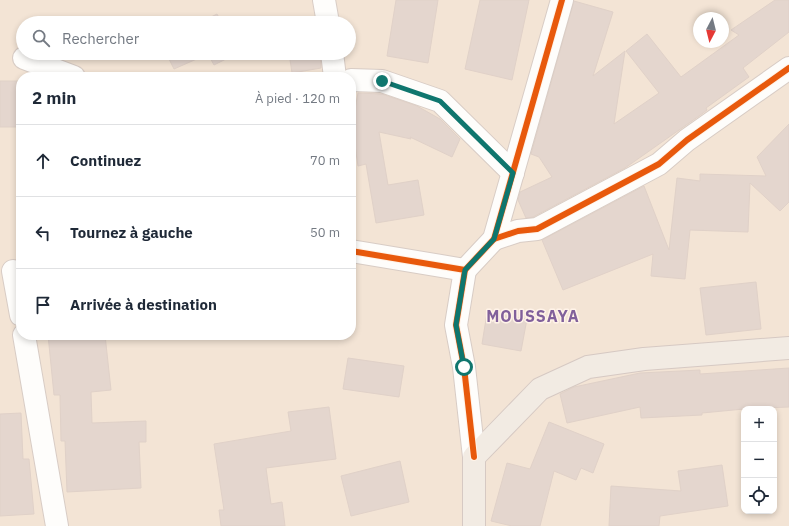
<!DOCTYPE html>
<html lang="fr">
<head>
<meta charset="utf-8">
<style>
  :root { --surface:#fff; --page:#f6f6f7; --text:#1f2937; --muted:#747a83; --line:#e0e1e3 }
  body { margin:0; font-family:"IBM Plex Sans",sans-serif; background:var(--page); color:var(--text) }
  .controls { position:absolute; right:12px; bottom:12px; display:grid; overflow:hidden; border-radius:8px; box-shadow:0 2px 6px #0003 }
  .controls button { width:36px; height:36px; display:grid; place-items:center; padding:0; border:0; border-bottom:1px solid var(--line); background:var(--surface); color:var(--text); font:20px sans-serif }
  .compass { position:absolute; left:693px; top:12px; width:36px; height:36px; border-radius:50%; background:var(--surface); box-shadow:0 2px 6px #0003; rotate:187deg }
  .stop { position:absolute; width:12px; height:12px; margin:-9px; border:3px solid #0f766e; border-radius:50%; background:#fff }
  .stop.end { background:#0f766e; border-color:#fff; box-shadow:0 1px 4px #0008 }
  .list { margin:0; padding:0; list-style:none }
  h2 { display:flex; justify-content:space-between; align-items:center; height:52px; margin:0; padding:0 16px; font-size:17px }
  h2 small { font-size:13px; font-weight:400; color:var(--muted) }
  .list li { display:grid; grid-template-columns:26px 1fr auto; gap:12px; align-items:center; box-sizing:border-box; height:72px; padding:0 16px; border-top:1px solid var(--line) }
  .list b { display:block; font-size:15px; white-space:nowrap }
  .list em { font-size:13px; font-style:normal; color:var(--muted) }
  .icon { flex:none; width:22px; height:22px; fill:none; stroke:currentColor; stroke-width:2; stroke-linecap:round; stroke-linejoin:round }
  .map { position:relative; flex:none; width:789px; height:526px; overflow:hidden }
  .search { position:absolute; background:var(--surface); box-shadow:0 2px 6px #0003; left:16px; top:16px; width:340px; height:44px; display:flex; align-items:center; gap:10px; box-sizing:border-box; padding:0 14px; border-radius:22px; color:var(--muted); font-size:15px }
  .panel { position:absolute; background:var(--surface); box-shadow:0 2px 6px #0003; left:16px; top:72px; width:340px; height:268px; border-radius:16px }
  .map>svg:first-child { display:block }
</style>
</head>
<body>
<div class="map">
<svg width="789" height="526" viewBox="0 0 789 526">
  <rect width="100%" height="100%" fill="#f7efe6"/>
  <!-- residential -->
  <path fill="#f3e4d5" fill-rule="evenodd" d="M0,0H789V526H0ZM699,18H723V42H699ZM23,23H349V53H23ZM21,77H351V335H21ZM744,409H774V511H744Z"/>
  <!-- building -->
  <g fill="#e4d6ce" stroke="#e0d1c8">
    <polygon points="396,0 438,0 428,63 387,56"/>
    <polygon points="480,0 529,0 512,80 465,69"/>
    <polygon points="775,0 789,0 789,32 743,68 749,77 706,108 707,110 699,116 625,168 533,217 526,218 518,200 520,192 552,177 539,157 531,154 574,1 613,12 593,76 625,51 614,124 659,93 626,51 647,34 681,77 739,35 731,30"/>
    <polygon points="217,14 222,23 199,23"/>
    <polygon points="272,17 273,23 240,23"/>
    <polygon points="166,53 238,53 214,65 208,54 174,69"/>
    <polygon points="289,53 320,53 321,68 292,73"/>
    <rect x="0" y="81" width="21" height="46"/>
    <polygon points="358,93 382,94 417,106 440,119 460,139 452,157 410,137 411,139 379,132 388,185 418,180 424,215 376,223 366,164 358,166 352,125"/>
    <polygon points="789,124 789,202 780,211 750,183 748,232 690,230 685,279 651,276 653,254 563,290 542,240 644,186 669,250 677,178 700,181 700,174 766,176 757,157"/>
    <polygon points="756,282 761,329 706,335 700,288"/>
    <polygon points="487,313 527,319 521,351 482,344"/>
    <polygon points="48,335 105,335 111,390 91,392 92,423 146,421 146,442 139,442 141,488 67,492 65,441 61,441 60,395 54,395"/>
    <polygon points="348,358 404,366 399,397 343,389"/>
    <polygon points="789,368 789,407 744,409 702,413 702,415 641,418 640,407 567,423 560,394 574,387 640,373 700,370 700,374"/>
    <polygon points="329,407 336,459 266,468 271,504 282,502 285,526 221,526 219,510 224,510 214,444 291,431 288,412"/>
    <polygon points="21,413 23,459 29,459 34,514 0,516 0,414"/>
    <polygon points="549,422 604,444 593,473 581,468 576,480 554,471 540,526 512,526 491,521 507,463 530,469"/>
    <polygon points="400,461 409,502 351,516 341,476"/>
    <polygon points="722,465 728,506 660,516 659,526 609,526 611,486 681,491 678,471"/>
  </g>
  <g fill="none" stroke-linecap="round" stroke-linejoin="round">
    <!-- minor casing -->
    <g stroke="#d8ccc5" stroke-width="24">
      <g id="minor">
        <polyline points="324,0 328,23"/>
        <polyline points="332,53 335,77"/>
        <polyline points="24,58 74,77"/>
        <polyline points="351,80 382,81 440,101 513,173"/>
        <polyline points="494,239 518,231 537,229 659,164 687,140 789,68"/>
        <polyline points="351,251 465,270 456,325 464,367 474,457"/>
        <polyline points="465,270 494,239 562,0"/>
        <polyline points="13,271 21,315"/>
        <polyline points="24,335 57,526"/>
      </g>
    </g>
    <!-- major casing -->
    <g stroke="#d6c9c3" stroke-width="24">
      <polyline id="major" points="474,526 474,457 540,389 588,367 644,359 789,348"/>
    </g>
    <!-- minor -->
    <use href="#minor" stroke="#fefdfb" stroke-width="22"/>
    <!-- major -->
    <use href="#major" stroke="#f2ebe3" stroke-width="22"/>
    <!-- cycleway casing -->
    <g stroke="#fff3e8" stroke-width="8">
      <g id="cycleway">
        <polyline points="494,239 518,231 537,229 659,164 687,140 789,68"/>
        <polyline points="351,251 465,270 456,325 464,367 474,457"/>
        <polyline points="465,270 494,239 562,0"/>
      </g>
    </g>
    <!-- cycleway -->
    <use href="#cycleway" stroke="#e8590c" stroke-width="6"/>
  </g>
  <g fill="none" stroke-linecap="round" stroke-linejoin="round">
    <!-- route -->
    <polyline stroke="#0f766e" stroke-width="5" points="382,81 440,101 513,173 494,239 465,270 456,325 464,367"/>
  </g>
  <g text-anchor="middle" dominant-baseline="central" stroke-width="3" stroke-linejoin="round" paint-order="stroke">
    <!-- district labels -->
    <g font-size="16" font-weight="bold" letter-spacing="1" fill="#81609b" stroke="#fff3e8">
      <text x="533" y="316">MOUSSAYA</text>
    </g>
  </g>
</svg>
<div class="controls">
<button>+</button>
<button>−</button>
<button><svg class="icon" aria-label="locate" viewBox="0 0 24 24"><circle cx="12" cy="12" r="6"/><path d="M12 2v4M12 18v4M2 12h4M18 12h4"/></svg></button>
</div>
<svg class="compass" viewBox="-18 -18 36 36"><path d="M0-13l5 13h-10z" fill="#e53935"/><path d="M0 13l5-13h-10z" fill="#747a83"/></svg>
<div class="stop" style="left:464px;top:367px"></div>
<div class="stop end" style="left:382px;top:81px"></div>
<div class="search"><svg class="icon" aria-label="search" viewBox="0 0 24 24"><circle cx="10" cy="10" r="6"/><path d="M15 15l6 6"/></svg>Rechercher</div>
<section class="panel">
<h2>2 min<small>À pied · 120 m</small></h2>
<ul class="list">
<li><svg class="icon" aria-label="ahead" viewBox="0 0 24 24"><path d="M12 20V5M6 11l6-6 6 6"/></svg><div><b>Continuez</b></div><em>70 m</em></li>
<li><svg class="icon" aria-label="left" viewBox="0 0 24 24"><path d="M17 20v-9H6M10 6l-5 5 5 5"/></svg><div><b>Tournez à gauche</b></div><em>50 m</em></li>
<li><svg class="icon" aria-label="arrive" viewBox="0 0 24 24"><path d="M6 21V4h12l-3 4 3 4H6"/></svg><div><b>Arrivée à destination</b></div></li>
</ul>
</section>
</div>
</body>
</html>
